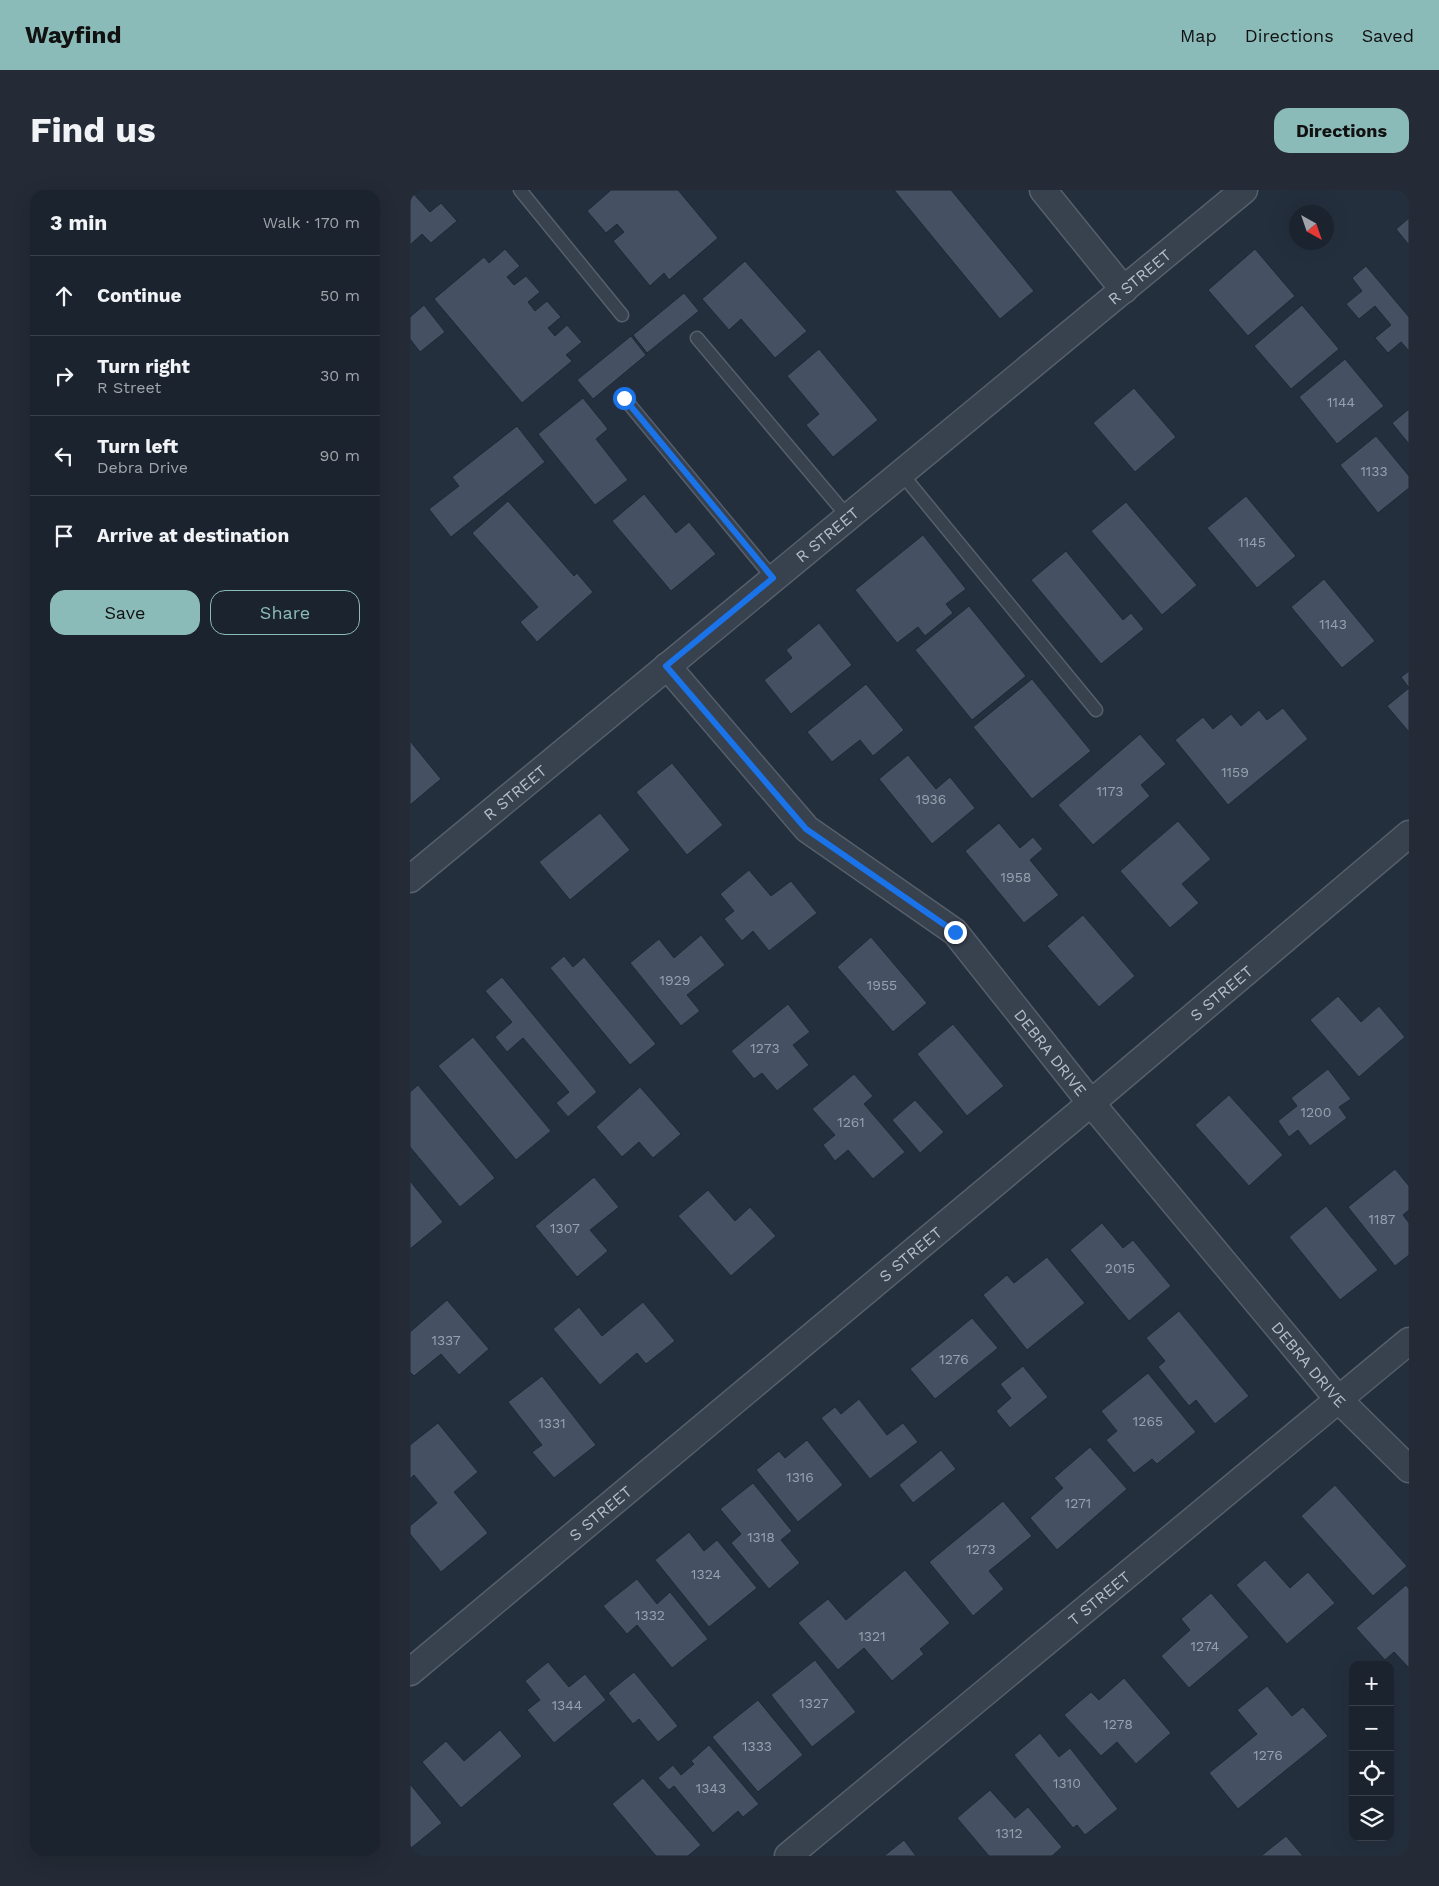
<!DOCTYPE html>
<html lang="en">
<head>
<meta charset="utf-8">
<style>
  :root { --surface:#1b232e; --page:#242b36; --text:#f1f3f6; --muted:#a0a4aa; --line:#39404a; --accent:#8bbbb9 }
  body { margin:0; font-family:"Work Sans",sans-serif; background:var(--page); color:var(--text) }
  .controls { position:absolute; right:15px; bottom:15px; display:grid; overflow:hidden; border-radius:10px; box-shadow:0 5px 20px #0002 }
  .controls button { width:45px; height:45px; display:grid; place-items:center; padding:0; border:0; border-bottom:1px solid var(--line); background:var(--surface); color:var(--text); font:25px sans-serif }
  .compass { position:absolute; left:879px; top:15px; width:45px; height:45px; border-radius:50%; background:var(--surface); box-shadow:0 5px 20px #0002; rotate:140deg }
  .stop { position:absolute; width:15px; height:15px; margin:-11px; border:4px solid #1a73e8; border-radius:50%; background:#fff }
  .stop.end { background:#1a73e8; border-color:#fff; box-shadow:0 1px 5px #0008 }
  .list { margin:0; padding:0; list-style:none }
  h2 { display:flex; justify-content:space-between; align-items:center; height:65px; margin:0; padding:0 20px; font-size:21px }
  h2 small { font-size:16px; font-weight:400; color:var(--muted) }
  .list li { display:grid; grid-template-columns:32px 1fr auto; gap:15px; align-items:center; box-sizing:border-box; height:80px; padding:0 20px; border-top:1px solid var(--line) }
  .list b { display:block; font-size:19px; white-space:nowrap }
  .list p { margin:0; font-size:16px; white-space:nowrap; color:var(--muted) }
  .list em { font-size:16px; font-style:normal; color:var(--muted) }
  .actions { display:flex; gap:10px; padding:15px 20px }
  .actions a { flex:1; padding:11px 0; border:1px solid var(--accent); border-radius:15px; text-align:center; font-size:18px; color:var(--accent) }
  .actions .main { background:var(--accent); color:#111 }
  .icon { flex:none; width:28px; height:28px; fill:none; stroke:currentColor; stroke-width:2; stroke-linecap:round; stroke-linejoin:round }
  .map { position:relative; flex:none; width:999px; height:1666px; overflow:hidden; border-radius:15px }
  header { display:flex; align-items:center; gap:30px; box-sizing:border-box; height:70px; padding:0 25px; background:var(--accent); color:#111 }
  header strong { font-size:24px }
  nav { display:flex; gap:28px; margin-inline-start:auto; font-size:18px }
  .intro { display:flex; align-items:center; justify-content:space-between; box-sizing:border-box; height:120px; padding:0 30px }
  h1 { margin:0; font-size:35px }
  .button { padding:12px 22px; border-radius:15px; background:var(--accent); color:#111; font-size:18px; font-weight:700 }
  main { display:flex; gap:30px; padding:0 30px }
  aside { flex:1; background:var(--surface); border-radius:15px; box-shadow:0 5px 20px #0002 }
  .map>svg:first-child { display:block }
</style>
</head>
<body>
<header>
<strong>Wayfind</strong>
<nav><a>Map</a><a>Directions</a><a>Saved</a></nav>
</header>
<div class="intro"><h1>Find us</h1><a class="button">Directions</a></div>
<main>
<aside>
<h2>3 min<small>Walk · 170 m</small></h2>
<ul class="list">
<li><svg class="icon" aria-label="ahead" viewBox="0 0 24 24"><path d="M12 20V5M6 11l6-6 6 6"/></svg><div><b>Continue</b></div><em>50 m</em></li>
<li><svg class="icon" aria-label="right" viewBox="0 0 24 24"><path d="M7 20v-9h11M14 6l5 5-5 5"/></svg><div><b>Turn right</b><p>R Street</p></div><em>30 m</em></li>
<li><svg class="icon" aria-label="left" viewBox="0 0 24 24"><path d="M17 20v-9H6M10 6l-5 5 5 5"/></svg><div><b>Turn left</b><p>Debra Drive</p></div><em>90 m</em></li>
<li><svg class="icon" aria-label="arrive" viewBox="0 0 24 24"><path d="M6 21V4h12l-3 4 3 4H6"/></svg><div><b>Arrive at destination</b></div></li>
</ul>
<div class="actions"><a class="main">Save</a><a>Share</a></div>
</aside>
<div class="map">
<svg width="999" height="1666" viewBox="0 0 999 1666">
  <rect width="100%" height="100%" fill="#242f3e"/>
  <!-- building -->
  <g fill="#455162" stroke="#1f2835">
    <polygon points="0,0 20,22 31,13 47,31 21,53 12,44 0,55"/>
    <polygon points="201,0 268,0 308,48 259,90 254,83 240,96 203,51 214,42 207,34 196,43 177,21"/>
    <polygon points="484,0 541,0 624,101 590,129"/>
    <polygon points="999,28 999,55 986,39"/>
    <polygon points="95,59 110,76 97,87 104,95 116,86 130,102 118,112 125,121 137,111 151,127 138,138 145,146 157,135 172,152 156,165 162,171 112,213 24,109 74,67 79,73"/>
    <polygon points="845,59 885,106 838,146 798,100"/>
    <polygon points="335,71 397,141 365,168 331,129 319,140 292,109"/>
    <polygon points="956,76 999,127 999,161 991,152 978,163 965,148 981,135 965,116 949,129 936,114 952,101 942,88"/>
    <polygon points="274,103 289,121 237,163 223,145"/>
    <polygon points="14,115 35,142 10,162 0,149 0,127"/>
    <polygon points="892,115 929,159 881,199 844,156"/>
    <polygon points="221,146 236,165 183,209 167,190"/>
    <polygon points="409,159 468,230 423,267 396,235 409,224 377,186"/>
    <polygon points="935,169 974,216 927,254 889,207"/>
    <polygon points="724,198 766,247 725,282 683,233"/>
    <polygon points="173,208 198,239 186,249 218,290 185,315 128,244"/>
    <polygon points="999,219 999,254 982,233"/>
    <polygon points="107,236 135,272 41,347 19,319 49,296 42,287"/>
    <polygon points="966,246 999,286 999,298 968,323 930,275"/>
    <polygon points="234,304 266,343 279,332 306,364 261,401 202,331"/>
    <polygon points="836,306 886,366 847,398 797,338"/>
    <polygon points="98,311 164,386 167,383 183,402 127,452 110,432 128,417 62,343"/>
    <polygon points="716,312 787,395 752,425 681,341"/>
    <polygon points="513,345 556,399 536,414 543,423 515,446 508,437 487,453 445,400"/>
    <polygon points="656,361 713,430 721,423 734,439 691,474 621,390"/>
    <polygon points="914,389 965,451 932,478 881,417"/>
    <polygon points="559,416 616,486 562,530 505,460"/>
    <polygon points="409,433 442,475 381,524 354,490 382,468 376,460"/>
    <polygon points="999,481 999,542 977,516 999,498 991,487"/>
    <polygon points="622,489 681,561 622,609 563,537"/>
    <polygon points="456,494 494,540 463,566 450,550 422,572 397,542"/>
    <polygon points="873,518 898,549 818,615 765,550 793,527 803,539 821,524 831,536 849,520 857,530"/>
    <polygon points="730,544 756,574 731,595 740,606 683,655 648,615"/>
    <polygon points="0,551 31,589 0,615"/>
    <polygon points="498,565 526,599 540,587 565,618 522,654 469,589"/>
    <polygon points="262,573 313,635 277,665 226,602"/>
    <polygon points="190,623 220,660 160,710 129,672"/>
    <polygon points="768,631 801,669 772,694 789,713 760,738 710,681"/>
    <polygon points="589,633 610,658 623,647 633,659 620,670 649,705 614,733 555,661"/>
    <polygon points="339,680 361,706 381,691 407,723 359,761 343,741 332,751 314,729 324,721 310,704"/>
    <polygon points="673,725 725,786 689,817 637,756"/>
    <polygon points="291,745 315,775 277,805 290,821 271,836 220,773 249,749 264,768"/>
    <polygon points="461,747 517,813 483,842 427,777"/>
    <polygon points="154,766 163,777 174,767 246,854 220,875 140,778"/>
    <polygon points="92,787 187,902 158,927 146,913 159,902 113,848 97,862 85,847 102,832 75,801"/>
    <polygon points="928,806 951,832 969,816 995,847 949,887 900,830"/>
    <polygon points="378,814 400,842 383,855 399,875 367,901 352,883 344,889 321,861"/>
    <polygon points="543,834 594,896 557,926 507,864"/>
    <polygon points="63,847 141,941 106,970 28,876"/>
    <polygon points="918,879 941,909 929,917 937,928 900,956 888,940 879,947 868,931 887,916 881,908"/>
    <polygon points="444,884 463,906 454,914 495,962 463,989 438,960 425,971 413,955 425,945 402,919"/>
    <polygon points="8,895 85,988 50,1017 0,957 0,902"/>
    <polygon points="230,897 271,944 243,968 229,952 212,967 186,937"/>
    <polygon points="819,905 873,965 839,996 785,935"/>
    <polygon points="505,910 534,942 510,963 482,930"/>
    <polygon points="985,979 999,996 999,1020 993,1025 999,1033 999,1065 985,1076 938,1017"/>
    <polygon points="184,987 209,1017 180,1040 198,1061 167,1087 125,1036"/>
    <polygon points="0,991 33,1032 0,1059"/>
    <polygon points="298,1000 325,1031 340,1017 366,1046 321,1086 268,1026"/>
    <polygon points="916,1016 968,1080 930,1110 879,1047"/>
    <polygon points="692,1033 713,1058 723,1050 761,1096 719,1131 660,1060"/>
    <polygon points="637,1067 675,1113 617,1160 573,1105 597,1085 604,1093"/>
    <polygon points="37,1110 79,1159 49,1185 31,1164 4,1186 0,1182 0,1142"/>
    <polygon points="233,1112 265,1151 236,1174 227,1163 190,1195 143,1139 169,1117 192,1146"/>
    <polygon points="769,1121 839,1206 805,1234 786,1210 779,1216 748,1177 755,1171 736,1148"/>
    <polygon points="562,1128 588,1158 525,1209 500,1179"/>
    <polygon points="613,1176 638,1207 600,1238 586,1221 601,1208 590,1194"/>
    <polygon points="738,1183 786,1242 747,1274 742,1269 724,1283 696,1250 707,1241 691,1221"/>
    <polygon points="132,1186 186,1255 144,1288 122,1262 132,1255 98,1212"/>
    <polygon points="449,1209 477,1245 493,1233 508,1252 460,1289 411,1228 425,1217 431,1224"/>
    <polygon points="28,1233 68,1282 44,1302 78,1343 31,1382 0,1344 0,1336 27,1313 4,1285 0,1289 0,1255"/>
    <polygon points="397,1250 433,1295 388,1332 346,1280 369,1261 375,1268"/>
    <polygon points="680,1257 717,1299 647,1360 620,1328 653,1298 644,1288"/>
    <polygon points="531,1260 546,1279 503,1313 489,1295"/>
    <polygon points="343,1293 382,1341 371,1350 390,1373 359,1399 321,1353 331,1344 310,1319"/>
    <polygon points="925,1295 997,1376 963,1406 891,1326"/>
    <polygon points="593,1311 622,1346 579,1381 594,1399 563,1426 519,1372"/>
    <polygon points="279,1342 294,1361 307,1350 347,1398 299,1437 245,1370"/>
    <polygon points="855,1370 880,1398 898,1382 925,1413 877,1454 826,1395"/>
    <polygon points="495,1380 540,1433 510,1459 514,1464 482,1491 454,1458 428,1480 388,1433 418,1409 436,1430"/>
    <polygon points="227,1389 247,1414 260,1402 298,1449 262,1478 227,1435 217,1444 193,1416"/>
    <polygon points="996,1395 999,1399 999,1478 984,1462 975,1470 946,1438"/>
    <polygon points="801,1403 839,1447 779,1498 751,1466 780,1440 771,1429"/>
    <polygon points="405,1470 446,1522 402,1557 361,1505"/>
    <polygon points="138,1472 159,1497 175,1484 196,1510 144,1553 117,1520 130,1510 115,1491"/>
    <polygon points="224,1482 268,1536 248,1552 229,1529 223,1534 198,1503"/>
    <polygon points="714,1488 761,1543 726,1574 707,1552 691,1566 654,1525 681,1502 689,1510"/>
    <polygon points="857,1496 882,1526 893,1517 918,1546 828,1619 799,1583 847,1544 827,1520"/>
    <polygon points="348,1510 393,1565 348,1602 302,1547"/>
    <polygon points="90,1540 112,1566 51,1618 12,1572 36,1551 54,1571"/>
    <polygon points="630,1543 649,1567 660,1558 708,1619 675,1645 667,1635 663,1638 604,1565"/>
    <polygon points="299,1555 349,1614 333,1627 328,1621 303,1643 264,1596 259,1600 248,1588 263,1575 271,1585 284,1574 281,1571"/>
    <polygon points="233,1588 291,1655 278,1666 246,1666 202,1614"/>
    <polygon points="0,1594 32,1633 1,1658 0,1656"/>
    <polygon points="580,1600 605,1628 618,1617 652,1657 642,1666 579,1666 547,1628"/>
    <polygon points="876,1646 893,1666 851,1666"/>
    <polygon points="494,1650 506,1666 474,1666"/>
  </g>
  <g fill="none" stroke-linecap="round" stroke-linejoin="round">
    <!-- lane casing -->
    <g stroke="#565f6c" stroke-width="15">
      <g id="lane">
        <polyline points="110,0 212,125"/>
        <polyline points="287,148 438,327"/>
        <polyline points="214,208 363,388"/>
        <polyline points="491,283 686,520"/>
      </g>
    </g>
    <!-- street casing -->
    <g stroke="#565f6c" stroke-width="29">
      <g id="street">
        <polyline points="633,0 714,100"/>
        <path id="s1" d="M257,476L397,639L545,742L681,913L928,1209L999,1279"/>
        <path id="s2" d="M0,689L834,0"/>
        <path id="s3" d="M0,1482L681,913L999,644"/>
        <path id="s4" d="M378,1666L999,1151"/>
      </g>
    </g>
    <!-- lane -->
    <use href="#lane" stroke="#38414e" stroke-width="12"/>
    <!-- street -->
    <use href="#street" stroke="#38414e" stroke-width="26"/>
  </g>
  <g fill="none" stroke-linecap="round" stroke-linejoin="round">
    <!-- route -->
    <polyline stroke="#1a73e8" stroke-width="6" points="214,208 363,388 256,476 396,639 545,742"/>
  </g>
  <g text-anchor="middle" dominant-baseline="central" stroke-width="4.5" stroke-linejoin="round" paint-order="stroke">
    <!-- number labels -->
    <g font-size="14" fill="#98a1af">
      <text x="931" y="212">1144</text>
      <text x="964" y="281">1133</text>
      <text x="842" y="352">1145</text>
      <text x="923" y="434">1143</text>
      <text x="825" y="582">1159</text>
      <text x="700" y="601">1173</text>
      <text x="521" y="609">1936</text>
      <text x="606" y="687">1958</text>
      <text x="265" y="790">1929</text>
      <text x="472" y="795">1955</text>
      <text x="355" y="858">1273</text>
      <text x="906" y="922">1200</text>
      <text x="441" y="932">1261</text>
      <text x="972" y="1029">1187</text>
      <text x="155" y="1038">1307</text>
      <text x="710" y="1078">2015</text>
      <text x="36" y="1150">1337</text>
      <text x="544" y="1169">1276</text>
      <text x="738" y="1231">1265</text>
      <text x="142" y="1233">1331</text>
      <text x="390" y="1287">1316</text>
      <text x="668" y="1313">1271</text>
      <text x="351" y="1347">1318</text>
      <text x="571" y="1359">1273</text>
      <text x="296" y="1384">1324</text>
      <text x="240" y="1425">1332</text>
      <text x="462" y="1446">1321</text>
      <text x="795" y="1456">1274</text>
      <text x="404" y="1513">1327</text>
      <text x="157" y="1515">1344</text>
      <text x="708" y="1534">1278</text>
      <text x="347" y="1556">1333</text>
      <text x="858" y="1565">1276</text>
      <text x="657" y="1593">1310</text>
      <text x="301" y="1598">1343</text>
      <text x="599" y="1643">1312</text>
    </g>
    <!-- street labels -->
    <g font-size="16" fill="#b4bcc9" stroke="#1d2633">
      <text stroke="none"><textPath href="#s2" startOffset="946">R STREET</textPath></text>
      <text stroke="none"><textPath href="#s2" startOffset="541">R STREET</textPath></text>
      <text stroke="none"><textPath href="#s2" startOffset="136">R STREET</textPath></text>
      <text stroke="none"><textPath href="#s3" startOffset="1058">S STREET</textPath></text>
      <text stroke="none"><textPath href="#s1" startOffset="549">DEBRA DRIVE</textPath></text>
      <text stroke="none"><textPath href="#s3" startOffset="652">S STREET</textPath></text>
      <text stroke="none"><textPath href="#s1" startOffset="954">DEBRA DRIVE</textPath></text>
      <text stroke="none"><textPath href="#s3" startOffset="248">S STREET</textPath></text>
      <text stroke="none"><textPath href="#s4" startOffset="404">T STREET</textPath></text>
    </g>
  </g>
</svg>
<div class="controls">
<button>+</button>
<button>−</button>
<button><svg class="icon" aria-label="locate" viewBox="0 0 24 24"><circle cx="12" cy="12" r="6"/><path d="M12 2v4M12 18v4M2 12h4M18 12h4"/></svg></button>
<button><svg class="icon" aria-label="layers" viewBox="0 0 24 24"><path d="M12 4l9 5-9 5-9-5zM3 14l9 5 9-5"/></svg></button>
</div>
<svg class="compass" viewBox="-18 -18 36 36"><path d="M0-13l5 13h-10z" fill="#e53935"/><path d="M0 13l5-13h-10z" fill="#a0a4aa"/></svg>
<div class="stop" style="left:214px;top:208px"></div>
<div class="stop end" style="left:545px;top:742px"></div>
</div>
</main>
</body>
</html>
